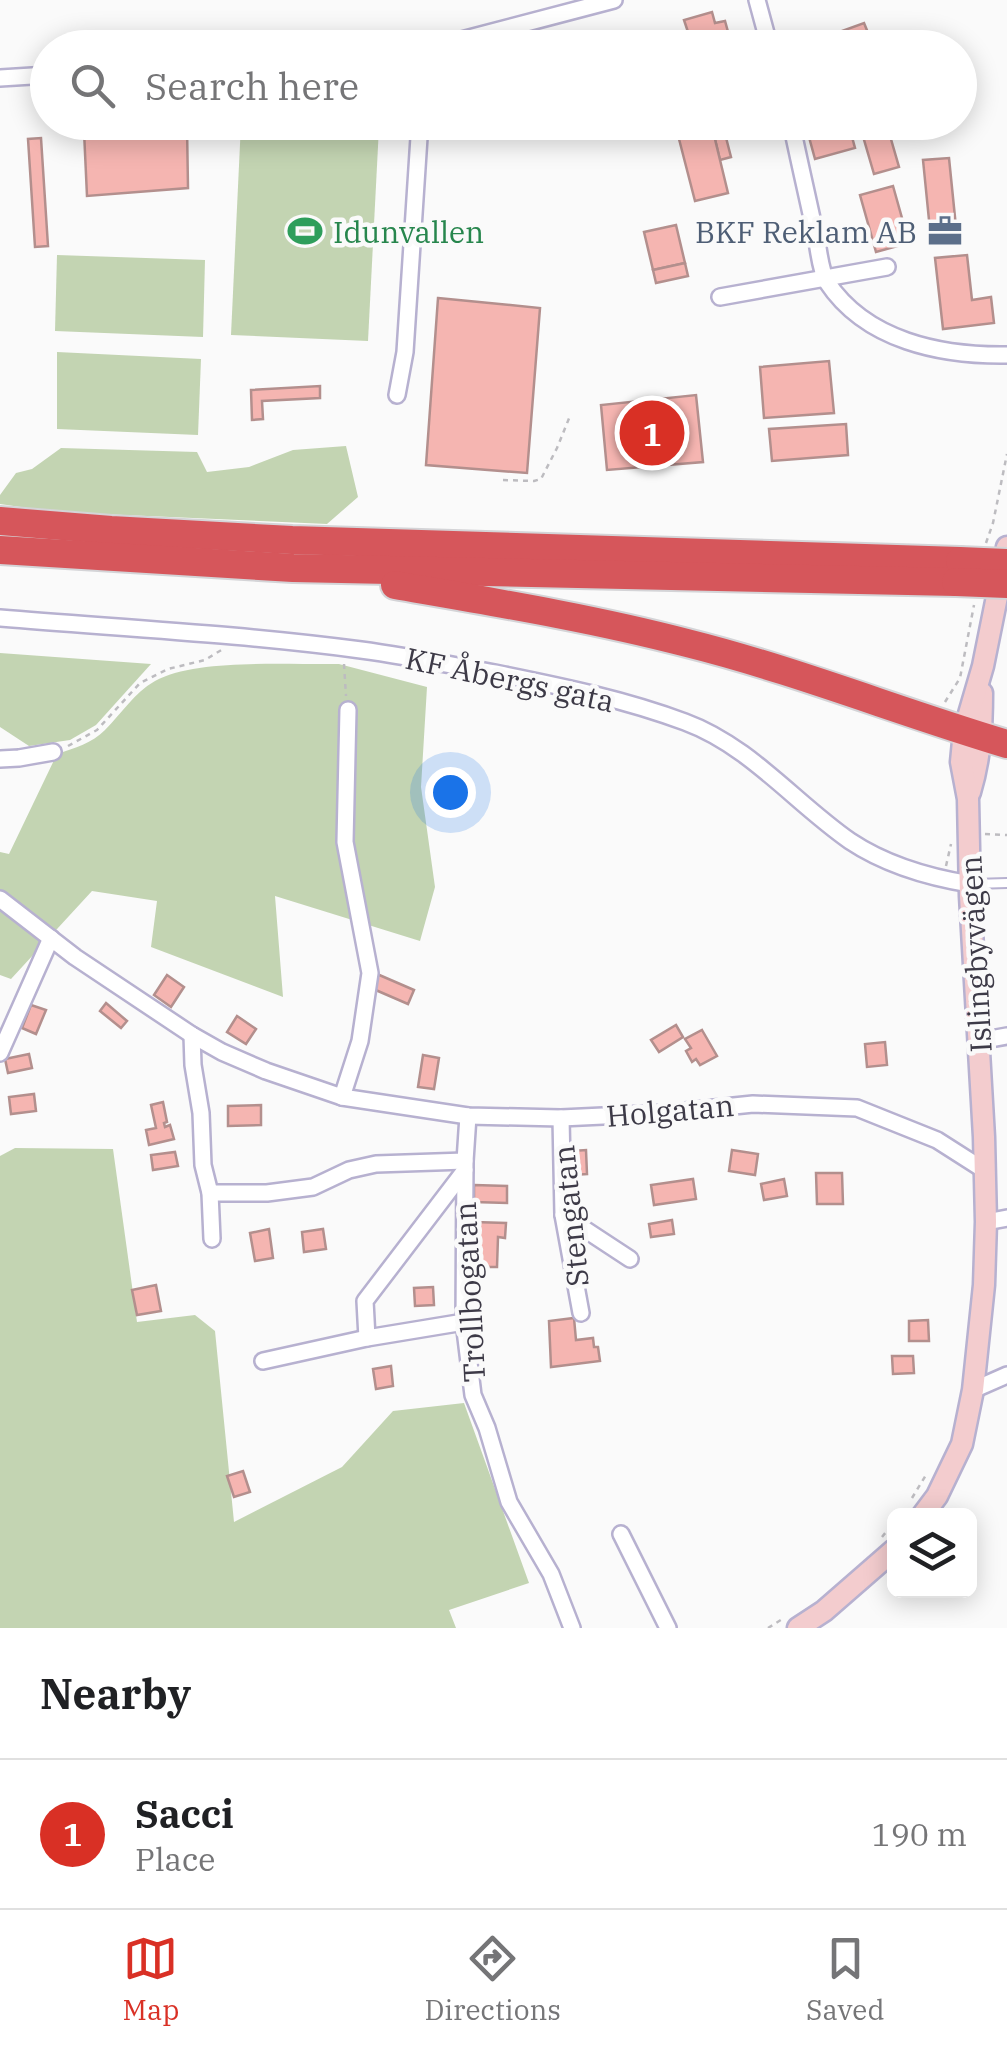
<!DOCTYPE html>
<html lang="en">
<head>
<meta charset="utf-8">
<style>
  :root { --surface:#fff; --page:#f6f6f6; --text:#202124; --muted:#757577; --line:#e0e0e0; --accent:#d93025 }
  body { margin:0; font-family:"IBM Plex Serif",serif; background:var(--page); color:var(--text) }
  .controls { position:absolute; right:30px; bottom:30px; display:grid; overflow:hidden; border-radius:15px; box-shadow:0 5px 25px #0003 }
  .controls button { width:90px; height:90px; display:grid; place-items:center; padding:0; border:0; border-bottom:2px solid var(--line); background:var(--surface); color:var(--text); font:50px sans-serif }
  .you { position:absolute; left:450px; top:792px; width:35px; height:35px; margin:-25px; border:8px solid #fff; border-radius:50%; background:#1a73e8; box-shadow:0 0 0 15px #1a73e833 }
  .badge { display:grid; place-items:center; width:65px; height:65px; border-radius:50%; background:var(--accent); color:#fff; font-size:32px; font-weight:700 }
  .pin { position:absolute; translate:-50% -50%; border:5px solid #fff; box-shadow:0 2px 10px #0006 }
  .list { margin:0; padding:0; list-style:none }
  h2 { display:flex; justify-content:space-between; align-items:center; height:130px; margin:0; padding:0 40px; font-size:42px }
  h2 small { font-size:32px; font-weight:400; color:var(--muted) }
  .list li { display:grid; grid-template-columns:65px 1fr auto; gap:30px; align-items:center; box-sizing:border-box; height:150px; padding:0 40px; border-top:2px solid var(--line) }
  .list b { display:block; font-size:38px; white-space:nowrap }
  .list p { margin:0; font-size:32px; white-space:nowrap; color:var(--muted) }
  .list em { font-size:32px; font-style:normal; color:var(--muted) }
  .icon { flex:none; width:55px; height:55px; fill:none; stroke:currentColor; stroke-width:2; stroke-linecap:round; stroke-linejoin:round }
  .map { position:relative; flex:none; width:1007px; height:1628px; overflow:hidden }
  .search { position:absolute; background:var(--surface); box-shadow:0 5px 25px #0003; left:30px; right:30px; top:30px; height:110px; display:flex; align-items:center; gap:25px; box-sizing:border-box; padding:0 35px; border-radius:55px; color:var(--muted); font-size:38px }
  .sheet { height:280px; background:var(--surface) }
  nav { display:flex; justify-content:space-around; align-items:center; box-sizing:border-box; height:140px; border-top:2px solid var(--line); background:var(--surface); font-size:28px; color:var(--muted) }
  nav a { display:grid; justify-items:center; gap:5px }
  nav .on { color:var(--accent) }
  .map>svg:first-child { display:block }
</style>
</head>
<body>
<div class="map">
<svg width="1007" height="1628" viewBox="0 0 1007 1628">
  <rect width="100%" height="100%" fill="#fafafa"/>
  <!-- green -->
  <g fill="#c3d4b2">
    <polygon points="241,123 379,127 368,341 231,335"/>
    <polygon points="57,255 205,260 203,337 55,331"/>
    <polygon points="57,352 201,359 198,435 57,429"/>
    <polygon points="346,446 358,497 327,524 55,512 0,504 0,495 16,473 32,469 61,448 197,452 207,472 249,467 293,450"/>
    <polygon points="0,653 151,664 96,725 70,740 29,746 0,727"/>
    <path d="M339,664L427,687L421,787L435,887L420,941L275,896L283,997L151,947L157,901L92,891L11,979L0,975V852L9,854L57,754C75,748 92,743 105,730C122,713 134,693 155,681C196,658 290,665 339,664Z"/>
    <polygon points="15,1148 113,1149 137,1322 195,1315 215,1331 234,1522 342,1467 393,1411 464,1403 529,1583 449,1610 456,1628 0,1628 0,1156"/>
  </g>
  <!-- building -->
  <g fill="#f5b5b1" stroke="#b38f8d" stroke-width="2.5">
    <polygon points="712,12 715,23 725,21 730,39 733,39 735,48 652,48 652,45 689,35 684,20"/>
    <polygon points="864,23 873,45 867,48 820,48 817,40"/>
    <polygon points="450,122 509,122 510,126 452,135"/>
    <polygon points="692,122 722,122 731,157 720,160 713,131 679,139 676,126"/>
    <polygon points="872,122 886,122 899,167 874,174 860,126"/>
    <polygon points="187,126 188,188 87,196 84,131"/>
    <polygon points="849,126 855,148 815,159 809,137"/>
    <polygon points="713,131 728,193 695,201 679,139"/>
    <polygon points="41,138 48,246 35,247 28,139"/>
    <polygon points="949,158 957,237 931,240 923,160"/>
    <polygon points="893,186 909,243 876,252 860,195"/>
    <polygon points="676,225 685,263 653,270 644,232"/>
    <polygon points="967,255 972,300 991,297 994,323 943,329 935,258"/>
    <polygon points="685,263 688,276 656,283 653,270"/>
    <polygon points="438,298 540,308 527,473 426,465"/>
    <polygon points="829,361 834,413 764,418 760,367"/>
    <polygon points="320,386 320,398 262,401 263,419 252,420 251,390"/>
    <polygon points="696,395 703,462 607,470 601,405"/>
    <polygon points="846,424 848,455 772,461 769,429"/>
    <polygon points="377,974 414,990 408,1004 371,988"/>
    <polygon points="167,975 184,987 171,1007 154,995"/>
    <polygon points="106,1003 127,1021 121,1028 100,1011"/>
    <polygon points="31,1005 46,1010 36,1034 22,1028"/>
    <polygon points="237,1016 256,1029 246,1044 227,1032"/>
    <polygon points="676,1025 683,1037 659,1052 651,1040"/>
    <polygon points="702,1030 717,1056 700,1065 696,1059 692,1062 686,1051 691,1048 685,1039"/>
    <polygon points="885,1042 887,1065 867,1067 865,1044"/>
    <polygon points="29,1054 32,1068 8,1073 5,1059"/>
    <polygon points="423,1055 439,1058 434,1089 418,1087"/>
    <polygon points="34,1094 36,1111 11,1114 9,1097"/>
    <polygon points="163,1102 167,1122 164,1123 165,1127 170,1125 174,1139 149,1145 146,1130 156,1128 151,1105"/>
    <polygon points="261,1105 261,1125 228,1126 228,1106"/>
    <polygon points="586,1150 587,1174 573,1175 573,1151"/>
    <polygon points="732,1150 758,1154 755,1175 729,1171"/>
    <polygon points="175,1152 178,1166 153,1170 151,1155"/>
    <polygon points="816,1173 842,1173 843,1204 817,1204"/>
    <polygon points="693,1179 696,1199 654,1205 651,1185"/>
    <polygon points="784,1179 787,1196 764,1200 761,1184"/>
    <polygon points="474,1185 507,1186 507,1203 474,1202"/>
    <polygon points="672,1220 674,1234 651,1237 649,1224"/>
    <polygon points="474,1222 506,1223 505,1238 498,1237 497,1267 475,1267"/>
    <polygon points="269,1229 273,1258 255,1261 250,1233"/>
    <polygon points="323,1229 326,1249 304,1252 302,1232"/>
    <polygon points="156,1285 161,1311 137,1315 132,1290"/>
    <polygon points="433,1287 434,1305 415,1306 414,1288"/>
    <polygon points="574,1318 576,1340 593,1338 594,1347 598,1347 600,1361 551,1367 549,1321"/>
    <polygon points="928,1320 929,1341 909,1341 909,1321"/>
    <polygon points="892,1356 913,1356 914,1373 893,1374"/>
    <polygon points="391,1366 393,1386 376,1389 373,1369"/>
    <polygon points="243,1471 250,1492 234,1497 227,1476"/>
  </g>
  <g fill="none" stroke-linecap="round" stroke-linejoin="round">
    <!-- lane casing -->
    <g stroke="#b7b1d0" stroke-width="12">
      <polyline id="lane" points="974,884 1007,883"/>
    </g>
    <!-- street casing -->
    <g stroke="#b7b1d0" stroke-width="20">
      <g id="street">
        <polyline points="757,0 770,48"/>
        <polyline points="431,48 614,0"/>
        <polyline points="0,78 48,75"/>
        <path d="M791,122C799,161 808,199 816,237C819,250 820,270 827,282C866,341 941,356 1007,355"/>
        <polyline points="720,297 887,267"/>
        <polyline points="397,395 405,352 420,122"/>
        <path d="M0,618C120,628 241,634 361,650C406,656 451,665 495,673C559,686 624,699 685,722C750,746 794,802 850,841C886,865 927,877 970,884"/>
        <polyline points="0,759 19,758 53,752"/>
        <polyline points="0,899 75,957 192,1035 222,1052 266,1071 342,1097 468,1116 561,1118 666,1113 753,1104 857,1108 937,1140 984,1170"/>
        <polyline points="192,1035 193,1065 201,1113 203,1165 210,1193 212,1239"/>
        <polyline points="979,1041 1007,1036"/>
        <polyline points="0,1053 51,938"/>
        <polyline points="342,1097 360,1041 370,973 345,842 348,710"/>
        <polyline points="468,1116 465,1161 464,1322 473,1395 487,1428 509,1502 551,1574 572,1628"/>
        <polyline points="561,1118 563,1215 581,1313"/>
        <polyline points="210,1193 267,1193 313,1187 349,1170 376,1164 465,1161"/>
        <polyline points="563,1215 630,1259"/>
        <polyline points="986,1222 1007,1218"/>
        <polyline points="367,1338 365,1301 465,1170"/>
        <polyline points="263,1361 367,1338 464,1322"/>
        <polyline points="973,1390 1007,1375"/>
        <polyline points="621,1534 668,1628"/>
      </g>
    </g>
    <!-- secondary casing -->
    <g stroke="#b7b1d0" stroke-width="25">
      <g id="secondary">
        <path d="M970,792C980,759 982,728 982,693"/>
        <polyline points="922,1516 937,1496 962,1444 973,1390 984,1285 986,1222 984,1137 970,896 968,799 961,762 964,731 983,666 1007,547"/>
        <polyline points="798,1628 824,1611 894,1550"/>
      </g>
    </g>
    <!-- highway casing -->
    <g stroke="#d4d4d7" stroke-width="32">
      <g id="highway">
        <polyline points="0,521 111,530 292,540 960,561"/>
        <polyline points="0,550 293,568 956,582"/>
        <path d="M395,585C493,602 591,618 687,643C795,670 900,712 1007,744"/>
      </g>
    </g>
    <!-- path -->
    <g stroke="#bdbcc0" stroke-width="2.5" stroke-dasharray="5 5" stroke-linecap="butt">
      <polyline points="503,480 534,481 541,479 557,448 570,416"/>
      <polyline points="986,543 993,523 1007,454"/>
      <polyline points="344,664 346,696"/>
      <polyline points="945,702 960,678 974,605"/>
      <polyline points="68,746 97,730 140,683 168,669 205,660 223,649"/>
      <polyline points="985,834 1007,835"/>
      <polyline points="946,866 951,844"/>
      <polyline points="912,1498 926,1475"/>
      <polyline points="882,1537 894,1522"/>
      <polyline points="768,1628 784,1618"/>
    </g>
    <!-- lane -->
    <use href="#lane" stroke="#fff" stroke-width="8"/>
    <!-- street -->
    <use href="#street" stroke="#fff" stroke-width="15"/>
    <!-- secondary -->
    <use href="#secondary" stroke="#f3ccce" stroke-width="20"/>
    <!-- highway -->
    <use href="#highway" stroke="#d6565b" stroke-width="28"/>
    <!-- highway-bridge casing -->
    <g stroke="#d4d4d7" stroke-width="32" stroke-linecap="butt">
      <g id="highway-bridge">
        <polyline points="960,561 1007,563"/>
        <polyline points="956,582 1007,584"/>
      </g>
    </g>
    <!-- highway-bridge -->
    <use href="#highway-bridge" stroke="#d6565b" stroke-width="28"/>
  </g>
  <!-- icons -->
  <defs>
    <g id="stadium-bare" transform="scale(2.7)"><path d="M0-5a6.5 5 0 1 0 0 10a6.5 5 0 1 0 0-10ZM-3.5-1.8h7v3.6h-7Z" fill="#2e9e5b" stroke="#fafafa" stroke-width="2.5" paint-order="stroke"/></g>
    <g id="office-bare" transform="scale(2.7)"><path d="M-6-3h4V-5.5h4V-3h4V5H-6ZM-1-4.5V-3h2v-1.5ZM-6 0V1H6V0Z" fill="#5c6f8a" stroke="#fafafa" stroke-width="2.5" paint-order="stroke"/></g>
  </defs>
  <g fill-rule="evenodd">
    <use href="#stadium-bare" x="305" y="231"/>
    <use href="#office-bare" x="945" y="231"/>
  </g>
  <g text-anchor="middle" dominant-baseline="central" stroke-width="9" stroke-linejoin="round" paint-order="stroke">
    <!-- leisure labels -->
    <g font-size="30" fill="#27864d" stroke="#fafafa" text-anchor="start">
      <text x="333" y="231">Idunvallen</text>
    </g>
    <!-- service labels -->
    <g font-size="30" fill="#4e5e75" stroke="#fafafa" text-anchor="end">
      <text x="917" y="231">BKF Reklam AB</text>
    </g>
    <!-- street labels -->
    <g font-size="30" fill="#3d3a47" stroke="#fafafa">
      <text transform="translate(510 679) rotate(12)">KF Åbergs gata</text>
      <text transform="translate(975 954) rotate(-93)">Islingbyvägen</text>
      <text transform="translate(670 1110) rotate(-5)">Holgatan</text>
      <text transform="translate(570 1216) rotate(-96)">Stengatan</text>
      <text transform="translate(469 1292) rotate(-93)">Trollbogatan</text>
    </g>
  </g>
</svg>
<div class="controls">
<button><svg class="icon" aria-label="layers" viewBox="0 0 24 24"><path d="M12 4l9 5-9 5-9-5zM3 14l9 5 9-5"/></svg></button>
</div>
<div class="you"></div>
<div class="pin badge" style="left:652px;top:433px">1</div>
<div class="search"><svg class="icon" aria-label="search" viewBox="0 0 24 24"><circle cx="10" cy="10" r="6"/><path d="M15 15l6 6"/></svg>Search here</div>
</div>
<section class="sheet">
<h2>Nearby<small></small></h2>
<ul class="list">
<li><span class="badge">1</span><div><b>Sacci</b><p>Place</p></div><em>190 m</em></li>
</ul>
</section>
<nav>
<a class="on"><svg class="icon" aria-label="map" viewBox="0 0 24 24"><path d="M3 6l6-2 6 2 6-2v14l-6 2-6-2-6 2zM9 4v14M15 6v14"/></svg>Map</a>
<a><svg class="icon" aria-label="directions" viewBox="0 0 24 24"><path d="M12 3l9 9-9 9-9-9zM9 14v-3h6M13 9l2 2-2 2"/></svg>Directions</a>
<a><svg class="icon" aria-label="saved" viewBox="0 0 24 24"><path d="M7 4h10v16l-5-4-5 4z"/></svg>Saved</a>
</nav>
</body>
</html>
